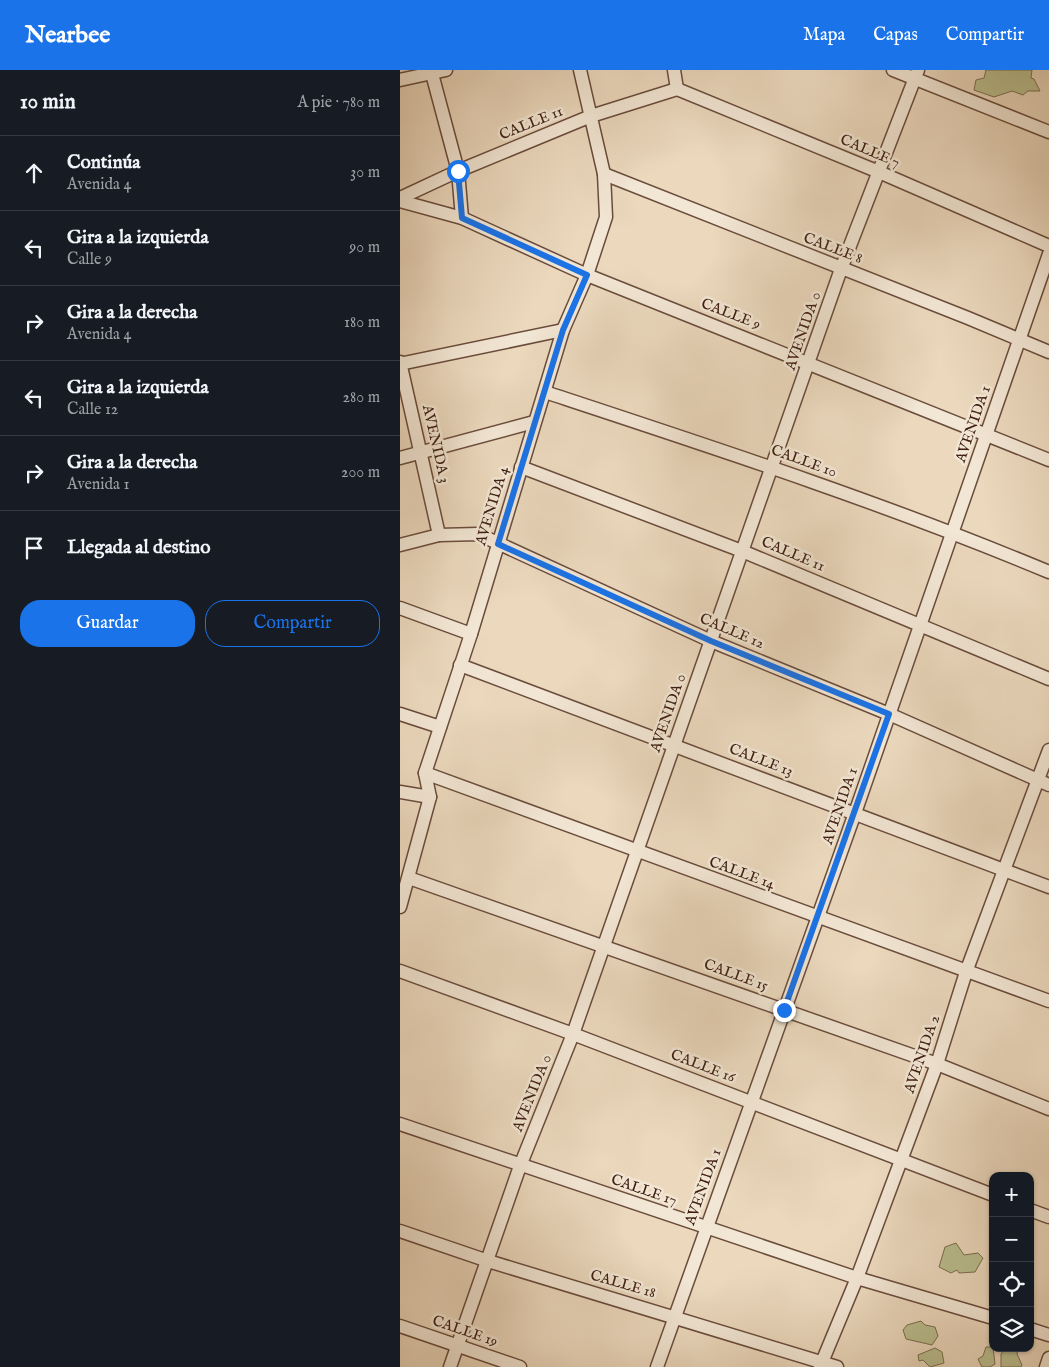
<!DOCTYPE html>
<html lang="es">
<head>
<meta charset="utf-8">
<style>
  :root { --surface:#171b24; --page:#242831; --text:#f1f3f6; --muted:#9ea1a6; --line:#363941; --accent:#1a73e8 }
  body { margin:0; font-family:"IM FELL English",serif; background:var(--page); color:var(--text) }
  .controls { position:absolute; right:15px; bottom:15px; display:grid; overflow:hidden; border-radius:10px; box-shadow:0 1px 4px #0004 }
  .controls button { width:45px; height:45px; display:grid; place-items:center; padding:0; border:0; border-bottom:1px solid var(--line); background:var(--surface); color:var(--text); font:25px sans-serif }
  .stop { position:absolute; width:15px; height:15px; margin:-11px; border:4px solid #1a73e8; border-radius:50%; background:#fff }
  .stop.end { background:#1a73e8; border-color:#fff; box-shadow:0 1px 5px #0008 }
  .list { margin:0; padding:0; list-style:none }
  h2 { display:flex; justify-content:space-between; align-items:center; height:65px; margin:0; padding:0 20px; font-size:21px }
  h2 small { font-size:16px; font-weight:400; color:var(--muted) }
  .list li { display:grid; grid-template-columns:32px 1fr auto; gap:15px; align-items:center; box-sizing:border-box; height:75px; padding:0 20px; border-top:1px solid var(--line) }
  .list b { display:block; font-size:19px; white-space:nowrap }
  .list p { margin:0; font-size:16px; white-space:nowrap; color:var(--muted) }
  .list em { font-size:16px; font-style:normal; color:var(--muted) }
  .actions { display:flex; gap:10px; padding:15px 20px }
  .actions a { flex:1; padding:11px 0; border:1px solid var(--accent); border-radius:20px; text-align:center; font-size:18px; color:var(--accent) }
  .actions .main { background:var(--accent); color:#fff }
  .icon { flex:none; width:28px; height:28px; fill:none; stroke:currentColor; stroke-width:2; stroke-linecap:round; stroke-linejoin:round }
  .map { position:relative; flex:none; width:649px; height:1297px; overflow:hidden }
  header { display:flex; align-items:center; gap:30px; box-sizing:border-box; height:70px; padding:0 25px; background:var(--accent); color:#fff }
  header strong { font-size:24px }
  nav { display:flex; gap:28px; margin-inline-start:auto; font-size:18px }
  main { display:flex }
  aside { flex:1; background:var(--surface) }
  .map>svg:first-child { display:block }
</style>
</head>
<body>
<header>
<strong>Nearbee</strong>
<nav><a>Mapa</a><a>Capas</a><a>Compartir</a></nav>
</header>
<main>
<aside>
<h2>10 min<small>A pie · 780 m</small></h2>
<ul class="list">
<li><svg class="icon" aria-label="ahead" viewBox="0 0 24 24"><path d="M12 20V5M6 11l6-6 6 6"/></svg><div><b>Continúa</b><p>Avenida 4</p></div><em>30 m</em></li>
<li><svg class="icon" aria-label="left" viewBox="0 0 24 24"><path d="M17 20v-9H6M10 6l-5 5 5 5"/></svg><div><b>Gira a la izquierda</b><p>Calle 9</p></div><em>90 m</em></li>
<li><svg class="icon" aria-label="right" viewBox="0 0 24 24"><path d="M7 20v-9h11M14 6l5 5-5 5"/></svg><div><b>Gira a la derecha</b><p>Avenida 4</p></div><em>180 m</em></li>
<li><svg class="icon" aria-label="left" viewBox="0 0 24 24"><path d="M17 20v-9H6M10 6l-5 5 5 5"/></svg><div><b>Gira a la izquierda</b><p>Calle 12</p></div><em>280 m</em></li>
<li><svg class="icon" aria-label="right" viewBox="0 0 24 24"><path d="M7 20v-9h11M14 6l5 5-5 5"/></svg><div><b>Gira a la derecha</b><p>Avenida 1</p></div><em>200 m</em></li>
<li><svg class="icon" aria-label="arrive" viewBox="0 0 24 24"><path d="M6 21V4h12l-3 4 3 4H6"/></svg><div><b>Llegada al destino</b></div></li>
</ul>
<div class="actions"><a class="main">Guardar</a><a>Compartir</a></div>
</aside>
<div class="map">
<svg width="649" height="1297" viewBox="0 0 649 1297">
  <rect width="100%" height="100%" fill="#ebd8bd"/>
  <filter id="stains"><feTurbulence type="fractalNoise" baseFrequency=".004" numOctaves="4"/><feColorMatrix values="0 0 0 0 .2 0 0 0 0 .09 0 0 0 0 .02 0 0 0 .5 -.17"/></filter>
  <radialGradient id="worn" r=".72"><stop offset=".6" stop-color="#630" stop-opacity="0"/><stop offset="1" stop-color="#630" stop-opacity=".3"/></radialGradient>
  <!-- green -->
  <g fill="#babe8f" stroke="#7c6e50">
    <polygon points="586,0 632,0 631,8 634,9 640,21 628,21 623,25 612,21 594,27 574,20 576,10 584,8"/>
    <polygon points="556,1173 564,1185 578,1183 583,1188 575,1202 559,1203 557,1200 551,1203 539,1197 545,1177"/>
    <polygon points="521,1251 525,1255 535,1257 538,1266 532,1275 506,1269 503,1260 507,1255"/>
    <polygon points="586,1277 593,1277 595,1294 590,1297 582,1297 578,1289 583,1286"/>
    <polygon points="535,1278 542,1282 544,1293 530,1297 523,1290 519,1291 518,1285"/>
    <polygon points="605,1278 618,1278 617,1284 622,1295 621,1297 601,1297 601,1284"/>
  </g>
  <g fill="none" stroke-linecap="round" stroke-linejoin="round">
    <!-- minor casing -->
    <g stroke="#6a4c3c" stroke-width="15">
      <g id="minor">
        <polyline points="31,0 58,101 62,148"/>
        <polyline points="274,0 277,19"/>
        <polyline points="493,0 649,62"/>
        <polyline points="0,10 46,0"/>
        <polyline points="277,19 479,102 649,176"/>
        <polyline points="204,104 568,248 649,282"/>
        <polyline points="0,128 58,101 191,46 277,19"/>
        <polyline points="0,131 62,148 187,205 649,390"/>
        <polyline points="0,292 39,465"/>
        <polyline points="0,294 163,260"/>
        <path d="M145,322C315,378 484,433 649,502"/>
        <polyline points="0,388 134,352"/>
        <polyline points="121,397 342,481 649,609"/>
        <polyline points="0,475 39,465 78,464 311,571 489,644 649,715"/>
        <polyline points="0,538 71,564"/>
        <polyline points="60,595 649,817"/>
        <polyline points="0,644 40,657"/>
        <polyline points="25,703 649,931"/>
        <polyline points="0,722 30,727"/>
        <polyline points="9,808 537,994 649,1039"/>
        <polyline points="0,837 30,727 25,703 71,564 163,260 187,205 206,147 204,104 180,0"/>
        <polyline points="0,901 173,964 593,1125"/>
        <polyline points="0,1054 457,1208 593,1248"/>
        <polyline points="630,1140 649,1147"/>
        <polyline points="0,1161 88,1191 437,1297"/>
        <polyline points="0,1256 120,1297"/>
        <polyline points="630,1259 649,1265"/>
        <polyline points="50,1297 120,1096 173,964 441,199 518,0"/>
        <polyline points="257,1297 455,743 649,184"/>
        <polyline points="420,1297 457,1208 537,994 566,902 649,680"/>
        <polyline points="646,1297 649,1288"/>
      </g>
    </g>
    <!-- minor -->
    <use href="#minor" stroke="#f2e6d4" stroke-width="12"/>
  </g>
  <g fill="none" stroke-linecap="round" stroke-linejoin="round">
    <!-- route -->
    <polyline stroke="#1a73e8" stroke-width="6" points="58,101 62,148 187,205 163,260 98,474 311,571 489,644 384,940"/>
  </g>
  <g text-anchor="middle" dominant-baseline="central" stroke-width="5" stroke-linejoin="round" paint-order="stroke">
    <!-- street labels -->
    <g font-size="15" fill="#3f1e11" stroke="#f2e6d4">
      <text transform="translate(131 53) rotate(-22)">CALLE 11</text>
      <text transform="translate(470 81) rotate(23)">CALLE 7</text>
      <text transform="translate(433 178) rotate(21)">CALLE 8</text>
      <text transform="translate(331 244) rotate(21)">CALLE 9</text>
      <text transform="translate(403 261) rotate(-71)">AVENIDA 0</text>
      <text transform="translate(573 354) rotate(-71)">AVENIDA 1</text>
      <text transform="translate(36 374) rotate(77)">AVENIDA 3</text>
      <text transform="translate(404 391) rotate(20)">CALLE 10</text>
      <text transform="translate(92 436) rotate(-73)">AVENIDA 4</text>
      <text transform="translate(393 484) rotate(23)">CALLE 11</text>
      <text transform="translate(332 561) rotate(23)">CALLE 12</text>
      <text transform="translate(268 643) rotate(-71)">AVENIDA 0</text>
      <text transform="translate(361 690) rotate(21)">CALLE 13</text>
      <text transform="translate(440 736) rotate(-71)">AVENIDA 1</text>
      <text transform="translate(342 803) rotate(20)">CALLE 14</text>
      <text transform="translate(336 905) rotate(20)">CALLE 15</text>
      <text transform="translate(522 984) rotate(-71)">AVENIDA 2</text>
      <text transform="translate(303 996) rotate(21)">CALLE 16</text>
      <text transform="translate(132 1023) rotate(-68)">AVENIDA 0</text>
      <text transform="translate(303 1117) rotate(-70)">AVENIDA 1</text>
      <text transform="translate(244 1120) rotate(19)">CALLE 17</text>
      <text transform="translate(223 1214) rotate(16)">CALLE 18</text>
      <text transform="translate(65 1261) rotate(19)">CALLE 19</text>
    </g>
  </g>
  <rect width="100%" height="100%" filter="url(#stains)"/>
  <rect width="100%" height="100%" fill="url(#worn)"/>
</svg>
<div class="controls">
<button>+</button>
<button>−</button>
<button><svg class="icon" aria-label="locate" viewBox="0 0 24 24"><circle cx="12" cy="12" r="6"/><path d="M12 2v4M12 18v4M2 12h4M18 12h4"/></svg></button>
<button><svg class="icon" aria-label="layers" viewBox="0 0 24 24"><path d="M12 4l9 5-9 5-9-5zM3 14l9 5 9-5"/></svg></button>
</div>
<div class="stop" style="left:58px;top:101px"></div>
<div class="stop end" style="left:384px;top:940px"></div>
</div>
</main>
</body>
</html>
